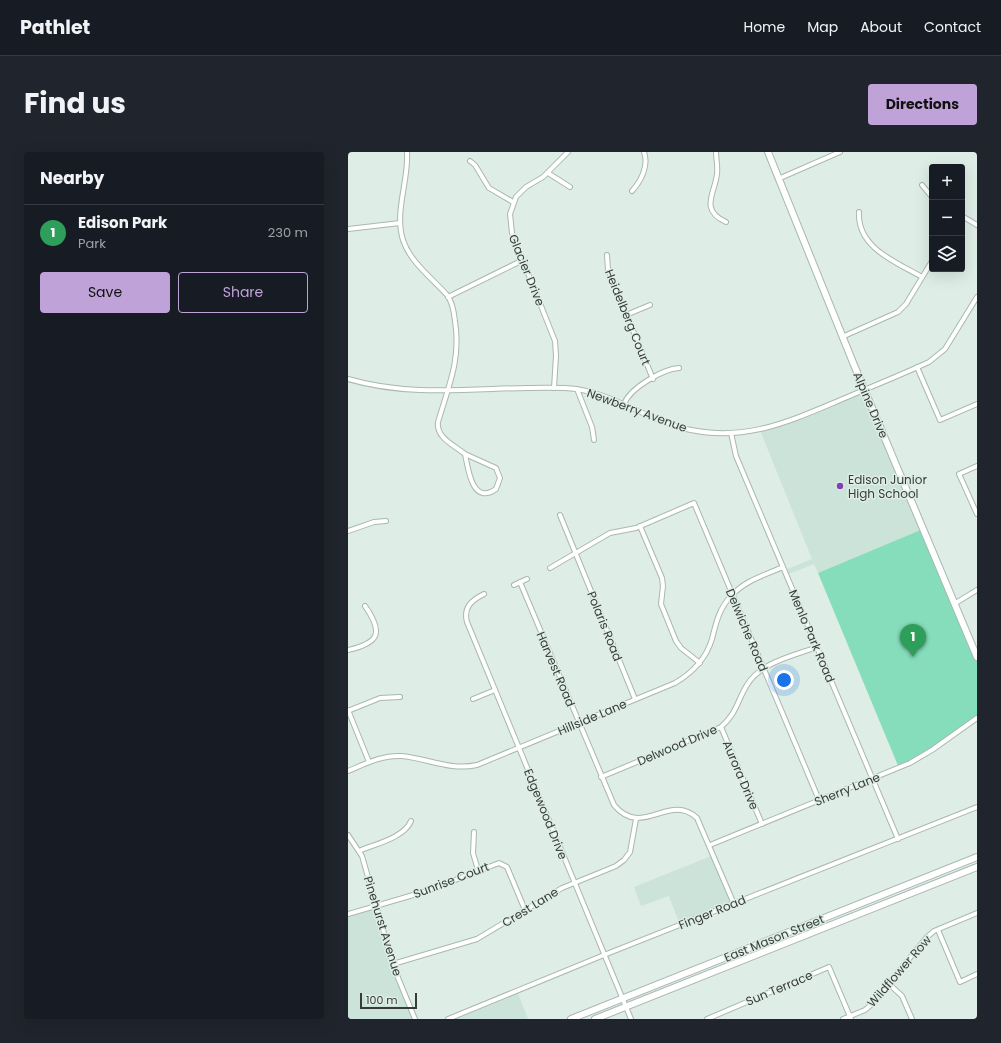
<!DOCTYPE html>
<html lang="en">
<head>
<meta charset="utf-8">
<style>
  :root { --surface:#171b24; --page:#20242c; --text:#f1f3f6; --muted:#9ea1a6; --line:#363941; --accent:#bfa2d8 }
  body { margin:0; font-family:Poppins,sans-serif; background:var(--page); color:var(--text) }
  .controls { position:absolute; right:12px; top:12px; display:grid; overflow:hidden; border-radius:4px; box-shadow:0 4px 16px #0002 }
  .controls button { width:36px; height:36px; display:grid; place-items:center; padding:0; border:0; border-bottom:1px solid var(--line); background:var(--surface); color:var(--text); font:20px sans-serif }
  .scale { position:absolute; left:12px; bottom:10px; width:57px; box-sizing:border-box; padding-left:4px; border:2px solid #363c39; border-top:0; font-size:11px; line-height:14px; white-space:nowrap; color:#363c39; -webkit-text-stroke:3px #deede6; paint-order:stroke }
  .you { position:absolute; left:436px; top:528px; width:14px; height:14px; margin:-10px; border:3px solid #fff; border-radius:50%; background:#1a73e8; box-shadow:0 0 0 6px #1a73e833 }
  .badge { display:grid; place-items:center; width:26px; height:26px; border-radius:50%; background:var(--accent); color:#fff; font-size:13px; font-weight:700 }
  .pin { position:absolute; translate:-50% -33px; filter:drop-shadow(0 1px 2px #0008) }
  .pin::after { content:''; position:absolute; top:21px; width:14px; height:12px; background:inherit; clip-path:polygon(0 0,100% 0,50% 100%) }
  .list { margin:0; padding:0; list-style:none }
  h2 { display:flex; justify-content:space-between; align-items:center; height:52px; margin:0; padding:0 16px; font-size:17px }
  h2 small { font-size:13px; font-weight:400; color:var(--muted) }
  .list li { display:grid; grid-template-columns:26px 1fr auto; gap:12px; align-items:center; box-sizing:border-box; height:56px; padding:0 16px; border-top:1px solid var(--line) }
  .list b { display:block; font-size:15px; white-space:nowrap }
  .list p { margin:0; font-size:13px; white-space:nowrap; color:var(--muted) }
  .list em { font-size:13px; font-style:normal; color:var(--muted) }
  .actions { display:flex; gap:8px; padding:12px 16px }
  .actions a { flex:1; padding:9px 0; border:1px solid var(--accent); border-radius:4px; text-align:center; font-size:14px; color:var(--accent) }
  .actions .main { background:var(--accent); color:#111 }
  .icon { flex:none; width:22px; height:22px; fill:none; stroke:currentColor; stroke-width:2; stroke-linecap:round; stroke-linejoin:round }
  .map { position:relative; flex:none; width:629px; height:867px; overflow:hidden; border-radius:4px }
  header { display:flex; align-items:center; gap:24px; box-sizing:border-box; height:56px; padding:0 20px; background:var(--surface); border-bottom:1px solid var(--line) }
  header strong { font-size:19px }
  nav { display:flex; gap:22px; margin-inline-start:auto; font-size:14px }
  .intro { display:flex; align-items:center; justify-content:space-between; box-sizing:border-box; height:96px; padding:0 24px }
  h1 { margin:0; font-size:28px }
  .button { padding:10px 18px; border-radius:4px; background:var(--accent); color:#111; font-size:14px; font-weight:700 }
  main { display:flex; gap:24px; padding:0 24px }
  aside { flex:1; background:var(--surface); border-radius:4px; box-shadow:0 4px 16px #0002 }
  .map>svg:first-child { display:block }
</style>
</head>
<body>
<header>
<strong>Pathlet</strong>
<nav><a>Home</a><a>Map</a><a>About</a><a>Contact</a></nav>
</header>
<div class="intro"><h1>Find us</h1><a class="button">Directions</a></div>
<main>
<aside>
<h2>Nearby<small></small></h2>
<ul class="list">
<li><span class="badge" style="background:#2e9e5b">1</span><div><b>Edison Park</b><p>Park</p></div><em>230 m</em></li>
</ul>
<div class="actions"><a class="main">Save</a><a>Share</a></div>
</aside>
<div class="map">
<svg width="629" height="867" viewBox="0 0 629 867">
  <rect width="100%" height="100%" fill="#deede6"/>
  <!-- built -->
  <g fill="#cbe3d8">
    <polygon points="516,238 575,377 470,421 466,412 438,423 437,418 464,407 412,278 436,272"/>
    <polygon points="366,703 386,752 332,773 321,744 293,754 286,735"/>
    <polygon points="28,754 46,816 67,867 0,867 0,762"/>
    <polygon points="169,839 180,867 100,867"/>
  </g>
  <!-- park -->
  <polygon fill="#86ddbb" points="575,377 629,505 629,566 594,590 551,616 470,421"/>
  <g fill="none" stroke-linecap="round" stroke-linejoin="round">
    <!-- street casing -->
    <g stroke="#a9b8b1" stroke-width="6">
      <g id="street">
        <path d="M59,0C61,28 46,60 55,88C62,110 84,126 99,143C104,149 106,160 107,169C113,207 101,233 90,270C88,286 106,293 117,302"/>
        <path d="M368,0C368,7 370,15 369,22C367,41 351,58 378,70"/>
        <polyline points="122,9 127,13 141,36 165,50"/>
        <polyline points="200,21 222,35"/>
        <polyline points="430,27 492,0"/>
        <polyline points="574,33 584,45"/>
        <path d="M284,39C293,29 301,14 296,0"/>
        <path d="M511,60C509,96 548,110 574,125"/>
        <polyline points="614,64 629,73"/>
        <polyline points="0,77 52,71"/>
        <polyline points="259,103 260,118 305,227"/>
        <polyline points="100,145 175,108"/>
        <polyline points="278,163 302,153"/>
        <polyline points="494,185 550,160 558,152 584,109"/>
        <polyline points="569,215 592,268 629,252"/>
        <path d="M0,227C71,248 145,233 217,236C261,238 293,265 334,276C396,292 442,269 497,246C525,234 553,223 581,210L597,197L629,145"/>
        <polyline points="206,236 208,204 207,189 164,81 162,62 168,45 178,35 195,25 220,0"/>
        <polyline points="229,237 244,275 246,288"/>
        <path d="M276,252C282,236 315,217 331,216"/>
        <polyline points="383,281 388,304 550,687"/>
        <path d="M117,302L148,316L152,326L148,337C124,354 120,316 117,302Z"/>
        <polyline points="629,314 611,322 629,362"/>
        <polyline points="212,363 287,547"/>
        <polyline points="292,374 314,426 315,434 313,452 328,489 333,496 352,511"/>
        <polyline points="0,379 26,370 38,369"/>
        <polyline points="202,416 262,381 288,376 346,351 471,648"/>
        <path d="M172,430L266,653C294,687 321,640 349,666L386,752"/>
        <polyline points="166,433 179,427"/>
        <path d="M136,442C124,448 115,455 119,470L283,867"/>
        <polyline points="606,452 629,438"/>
        <path d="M0,498C31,491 36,481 17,454"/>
        <polyline points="125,547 147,538"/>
        <polyline points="0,558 21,610"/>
        <polyline points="0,559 32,546 52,545"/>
        <polyline points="373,575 414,672"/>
        <path d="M0,619C17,612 34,603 53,604C79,606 102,619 129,613L327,531C344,521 358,507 364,487C368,471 371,456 384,443C398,428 417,423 435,415"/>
        <path d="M253,625L373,575C389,561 389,549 399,533C413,510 445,504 469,495"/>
        <polyline points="126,680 125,701 130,718"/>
        <polyline points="0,683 14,704 46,816 67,867"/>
        <polyline points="362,693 562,611 584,598 629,566"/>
        <path d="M11,699C27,692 56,686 63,669"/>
        <polyline points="0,762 79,739 151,711 159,715 177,758"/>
        <polyline points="590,778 612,830 629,822"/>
        <polyline points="45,812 129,787 214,736 268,714 276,708 282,700 288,667"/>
        <polyline points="541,832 554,844 564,867"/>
        <polyline points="100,867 256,803 629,655"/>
        <polyline points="359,867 481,815 503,867"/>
        <polyline points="495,867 517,858 524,852 579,785 586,779 629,761"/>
      </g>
    </g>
    <!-- secondary casing -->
    <g stroke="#a9b8b1" stroke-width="8">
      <g id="secondary">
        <polyline points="420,0 506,213 629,505"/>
        <polyline points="223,867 629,705"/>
        <polyline points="247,867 629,715"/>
      </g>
    </g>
    <!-- street -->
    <use href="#street" stroke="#fff" stroke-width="4"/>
    <!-- secondary -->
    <use href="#secondary" stroke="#fff" stroke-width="6"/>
  </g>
  <!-- markers -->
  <circle fill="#8140b4" stroke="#deede6" stroke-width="1.5" cx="492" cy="334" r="4"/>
  <g text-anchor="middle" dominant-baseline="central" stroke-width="3" stroke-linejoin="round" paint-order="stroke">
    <!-- street labels -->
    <g font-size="12" fill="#363c39" stroke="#deede6">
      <text transform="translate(179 118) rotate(68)">Glacier Drive</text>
      <text transform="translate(280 165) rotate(68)">Heidelberg Court</text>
      <text transform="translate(523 253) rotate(67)">Alpine Drive</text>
      <text transform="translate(289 258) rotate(20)">Newberry Avenue</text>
      <text transform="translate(257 474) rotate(68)">Polaris Road</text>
      <text transform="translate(399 478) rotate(67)">Delwiche Road</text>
      <text transform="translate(464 484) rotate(67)">Menlo Park Road</text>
      <text transform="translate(208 517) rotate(67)">Harvest Road</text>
      <text transform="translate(244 565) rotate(-23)">Hillside Lane</text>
      <text transform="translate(329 593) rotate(-23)">Delwood Drive</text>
      <text transform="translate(393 623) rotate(67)">Aurora Drive</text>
      <text transform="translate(499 637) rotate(-22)">Sherry Lane</text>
      <text transform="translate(198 662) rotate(68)">Edgewood Drive</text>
      <text transform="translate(103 728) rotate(-21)">Sunrise Court</text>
      <text transform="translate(182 755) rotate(-32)">Crest Lane</text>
      <text transform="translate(364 760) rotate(-22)">Finger Road</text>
      <text transform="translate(35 774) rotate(73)">Pinehurst Avenue</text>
      <text transform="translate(426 786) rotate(-22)">East Mason Street</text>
      <text transform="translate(551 819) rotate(-49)">Wildflower Row</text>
      <text transform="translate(431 836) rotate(-23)">Sun Terrace</text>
    </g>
    <!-- poi labels -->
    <g font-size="12" fill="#363c39" stroke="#deede6" text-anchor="start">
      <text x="500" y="327">Edison Junior<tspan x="500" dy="14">High School</tspan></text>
    </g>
  </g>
</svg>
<div class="controls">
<button>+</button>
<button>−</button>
<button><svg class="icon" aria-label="layers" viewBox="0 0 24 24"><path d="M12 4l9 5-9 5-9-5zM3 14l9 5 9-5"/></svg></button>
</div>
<div class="scale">100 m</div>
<div class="you"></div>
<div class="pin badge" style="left:565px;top:505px;background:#2e9e5b">1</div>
</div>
</main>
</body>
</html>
